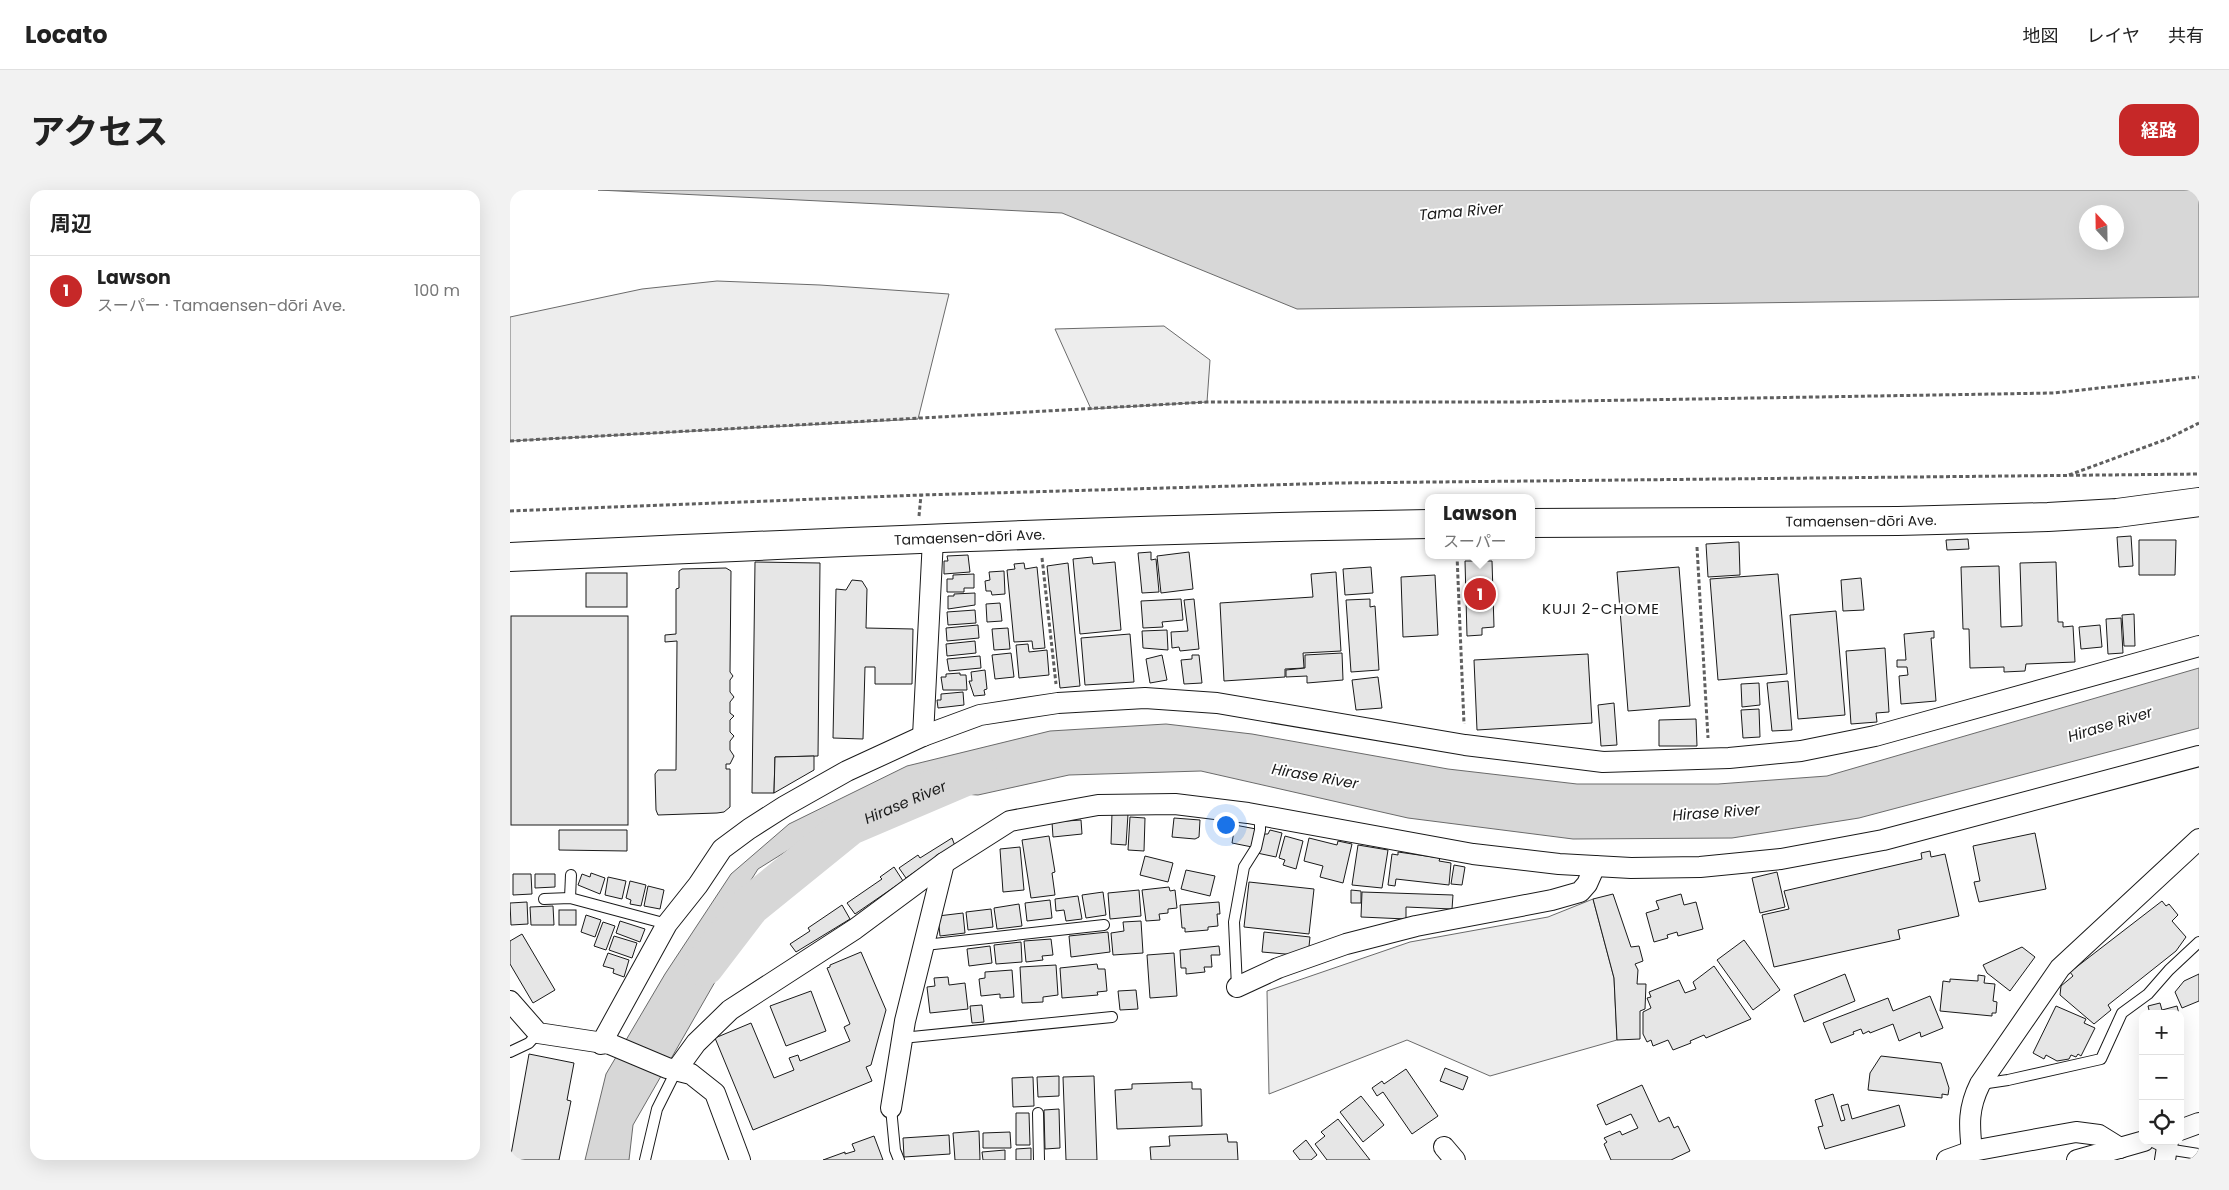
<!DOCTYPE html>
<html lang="ja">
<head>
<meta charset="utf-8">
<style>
  :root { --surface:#fff; --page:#f2f2f2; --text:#222; --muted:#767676; --line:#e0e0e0; --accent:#c62828 }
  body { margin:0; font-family:Poppins,"Noto Sans JP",sans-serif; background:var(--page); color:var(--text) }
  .controls { position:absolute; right:15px; bottom:15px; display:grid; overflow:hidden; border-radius:10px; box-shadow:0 5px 20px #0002 }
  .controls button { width:45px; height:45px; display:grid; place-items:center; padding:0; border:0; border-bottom:1px solid var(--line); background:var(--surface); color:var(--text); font:25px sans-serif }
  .compass { position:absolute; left:1569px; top:15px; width:45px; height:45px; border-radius:50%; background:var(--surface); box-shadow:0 5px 20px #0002; rotate:338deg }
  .you { position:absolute; left:715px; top:634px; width:18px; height:18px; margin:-12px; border:4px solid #fff; border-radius:50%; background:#1a73e8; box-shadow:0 0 0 8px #1a73e833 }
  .badge { display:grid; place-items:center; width:32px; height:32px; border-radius:50%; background:var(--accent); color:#fff; font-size:16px; font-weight:700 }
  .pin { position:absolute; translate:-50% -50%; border:2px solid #fff; box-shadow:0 1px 5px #0006 }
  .popup { position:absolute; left:915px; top:304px; width:110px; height:65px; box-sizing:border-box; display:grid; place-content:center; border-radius:10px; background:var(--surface); filter:drop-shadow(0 1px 4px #0005); font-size:16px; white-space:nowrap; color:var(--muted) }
  .popup b { font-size:19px; color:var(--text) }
  .popup::after { content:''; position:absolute; left:50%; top:100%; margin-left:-10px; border:10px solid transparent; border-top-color:var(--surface) }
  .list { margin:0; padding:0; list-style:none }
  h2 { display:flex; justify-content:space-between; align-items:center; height:65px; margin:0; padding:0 20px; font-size:21px }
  h2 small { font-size:16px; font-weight:400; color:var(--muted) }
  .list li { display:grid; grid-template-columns:32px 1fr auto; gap:15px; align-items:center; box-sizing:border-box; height:70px; padding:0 20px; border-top:1px solid var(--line) }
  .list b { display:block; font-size:19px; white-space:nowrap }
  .list p { margin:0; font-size:16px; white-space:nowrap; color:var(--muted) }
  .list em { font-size:16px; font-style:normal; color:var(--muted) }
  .icon { flex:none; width:28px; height:28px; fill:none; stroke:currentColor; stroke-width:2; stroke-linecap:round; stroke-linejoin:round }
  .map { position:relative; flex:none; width:1689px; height:970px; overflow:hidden; border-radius:15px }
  header { display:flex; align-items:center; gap:30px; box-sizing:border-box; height:70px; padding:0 25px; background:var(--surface); border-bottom:1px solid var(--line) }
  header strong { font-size:24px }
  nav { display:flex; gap:28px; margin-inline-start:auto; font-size:18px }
  .intro { display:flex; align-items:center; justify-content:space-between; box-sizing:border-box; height:120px; padding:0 30px }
  h1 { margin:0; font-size:35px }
  .button { padding:12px 22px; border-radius:15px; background:var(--accent); color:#fff; font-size:18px; font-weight:700 }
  main { display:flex; gap:30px; padding:0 30px }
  aside { flex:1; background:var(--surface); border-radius:15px; box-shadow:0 5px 20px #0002 }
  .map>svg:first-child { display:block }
</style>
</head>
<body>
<header>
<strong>Locato</strong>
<nav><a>地図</a><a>レイヤ</a><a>共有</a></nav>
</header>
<div class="intro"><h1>アクセス</h1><a class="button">経路</a></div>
<main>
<aside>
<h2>周辺<small></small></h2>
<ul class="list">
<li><span class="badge">1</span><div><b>Lawson</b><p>スーパー · Tamaensen-dōri Ave.</p></div><em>100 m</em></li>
</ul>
</aside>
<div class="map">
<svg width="1689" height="970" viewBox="0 0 1689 970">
  <rect width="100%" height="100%" fill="#fff"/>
  <!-- built -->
  <g fill="#ededed" stroke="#6a6a6a">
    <polygon points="207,91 310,95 439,104 408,229 0,251 0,127 132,99"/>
    <polygon points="654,136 700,170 697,212 581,219 545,139"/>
    <polygon points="1083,709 1104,788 1107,850 980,886 897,850 759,904 757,801 900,752 1038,727"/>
  </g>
  <!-- water -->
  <g fill="#d7d7d7" stroke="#6a6a6a" fill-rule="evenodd">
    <path d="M88,0H1689V107L787,119L552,23ZM1576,22H1606V52H1576Z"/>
    <polygon points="1689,478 1689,538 1349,628 1222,648 1063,649 898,628 691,581 559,585 468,605 399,601 304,644 248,679 229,709 225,757 123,935 119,970 75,970 96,884 155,784 221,684 279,634 397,576 540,541 656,534 742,544 938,579 1067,594 1208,594 1317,586"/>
  </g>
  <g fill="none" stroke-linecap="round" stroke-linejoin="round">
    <!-- river -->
    <path stroke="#d7d7d7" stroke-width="40" id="s1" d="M194,776L240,716L340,635L455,586L467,583"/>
  </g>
  <!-- building -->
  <g fill="#e6e6e6" stroke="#1a1a1a">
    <polygon points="1621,346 1623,376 1609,377 1607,347"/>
    <polygon points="1458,349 1459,359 1437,360 1436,350"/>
    <polygon points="1629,350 1666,350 1665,385 1629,385"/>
    <polygon points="1229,352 1230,385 1198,387 1196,354"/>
    <polygon points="641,362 641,370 646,369 649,402 632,403 628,363"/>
    <polygon points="679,362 683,399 651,403 647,366"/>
    <polygon points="458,365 460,382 434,384 434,371 438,371 437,366"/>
    <polygon points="582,367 583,374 605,372 611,440 570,444 563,369"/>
    <polygon points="955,371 982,371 984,437 972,438 972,445 957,446"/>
    <polygon points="245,372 310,373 308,566 265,567 264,603 242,603"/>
    <polygon points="1546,372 1548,432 1553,432 1553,437 1563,436 1565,472 1516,474 1515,481 1494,482 1494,477 1460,478 1459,439 1453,439 1451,377 1489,376 1491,437 1512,436 1510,373"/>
    <polygon points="514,373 515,379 527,377 535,458 523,459 522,451 504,452 497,380 505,379 504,374"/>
    <polygon points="558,373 570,496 550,498 537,376"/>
    <polygon points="861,377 863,403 835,405 833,379"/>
    <polygon points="1169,377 1180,516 1118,521 1107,382"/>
    <polygon points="216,378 221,381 220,482 223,486 220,490 220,502 224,507 220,512 220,523 224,526 220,530 220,542 224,546 220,551 220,560 224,566 220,574 216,574 216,579 220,579 220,617 214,622 207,623 148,625 146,620 145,584 148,580 166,580 167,451 155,452 155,445 166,444 166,399 169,398 169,381 172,379"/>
    <polygon points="494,381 495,404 482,405 481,401 476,401 475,391 480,390 479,382"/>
    <polygon points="826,382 831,461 793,463 794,478 775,479 775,487 714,491 710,413 803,407 801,384"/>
    <rect x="76" y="383" width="41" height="34"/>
    <polygon points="464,384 464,398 454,398 454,402 437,402 437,389 443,389 443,385"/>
    <polygon points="1268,384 1277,484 1208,490 1200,389"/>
    <polygon points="925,385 928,445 893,447 891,387"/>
    <polygon points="1351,388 1354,420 1333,421 1331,390"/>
    <polygon points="342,390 352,391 357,399 356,438 403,439 402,494 365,494 365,477 355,477 353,549 323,548 326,399 336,400"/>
    <polygon points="465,403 465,415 438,419 438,406 444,406 444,404"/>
    <polygon points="671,409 673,430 652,432 653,437 633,438 631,411"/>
    <polygon points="684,409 689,459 670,461 669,457 662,458 661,442 678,441 674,410"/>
    <polygon points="860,409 860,417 865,416 869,480 841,482 836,410"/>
    <polygon points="490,413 492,431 477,432 476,414"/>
    <polygon points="465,420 466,433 438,435 437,422"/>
    <polygon points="1326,421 1335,525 1288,529 1280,425"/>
    <polygon points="1624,424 1625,456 1614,456 1612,425"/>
    <rect x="1" y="426" width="117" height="209"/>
    <polygon points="1611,428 1613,463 1598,464 1596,429"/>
    <polygon points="468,435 469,448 437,451 436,438"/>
    <polygon points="1590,435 1592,457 1571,459 1569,437"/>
    <polygon points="498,438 500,459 484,460 482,439"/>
    <polygon points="657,440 658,460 633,458 632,441"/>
    <polygon points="1424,441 1424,448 1421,448 1426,511 1391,514 1389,486 1398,485 1397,477 1387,477 1387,470 1396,470 1394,444"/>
    <polygon points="620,444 624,492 575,495 571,448"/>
    <polygon points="465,451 466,463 437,466 436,454"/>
    <polygon points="518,454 519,462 537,460 539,485 509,488 506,455"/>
    <polygon points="1375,458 1379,522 1366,523 1367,532 1341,534 1336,461"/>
    <polygon points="501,463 504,487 485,489 482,465"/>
    <polygon points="832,463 833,490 797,493 797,486 776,487 776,480 795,478 795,465"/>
    <polygon points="1078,464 1082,533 967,540 964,470"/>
    <polygon points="652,465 657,490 640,493 636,469"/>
    <polygon points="682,465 689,465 692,493 674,494 671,470 682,469"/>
    <polygon points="470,466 471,478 439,481 437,469"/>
    <polygon points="475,480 477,499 474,500 475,505 464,506 459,491 462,491 461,482"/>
    <polygon points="450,483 450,485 456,485 457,500 433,500 431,487 436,487 436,484"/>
    <polygon points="868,487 872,518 846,520 842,490"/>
    <polygon points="1278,491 1282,540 1262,541 1257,493"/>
    <polygon points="1249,493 1250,515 1232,517 1231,494"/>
    <polygon points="453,502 454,515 428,518 427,510 431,510 431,504"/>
    <polygon points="1104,513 1107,555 1091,556 1088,515"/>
    <polygon points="1249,519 1250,547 1233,548 1231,520"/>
    <polygon points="1186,529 1187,556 1149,556 1149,530"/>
    <polygon points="304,566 304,580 264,603 265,567"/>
    <polygon points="602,623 618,624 616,655 601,654"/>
    <polygon points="620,627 635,628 634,661 618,660"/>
    <polygon points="664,628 690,630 689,647 685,649 662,647"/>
    <polygon points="571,630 572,644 543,647 542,632"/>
    <polygon points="725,635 746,639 742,657 722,653"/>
    <polygon points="49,640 117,640 117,661 49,660"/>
    <polygon points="760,640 772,643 766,667 747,663 752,644 758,644"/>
    <polygon points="1525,643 1536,699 1469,712 1464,692 1470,691 1463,656"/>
    <polygon points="539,646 545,682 542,683 545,705 521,708 512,650"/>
    <polygon points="775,646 793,651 786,679 773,675 775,670 769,668"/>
    <polygon points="442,648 445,656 429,665 396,688 389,678 408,665 410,668"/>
    <polygon points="799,648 827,655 828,651 842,654 833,693 810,687 813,676 794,671"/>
    <polygon points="848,655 878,660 872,698 842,695"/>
    <polygon points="510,657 514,700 493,702 490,659"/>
    <polygon points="1420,661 1421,667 1435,664 1449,726 1388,740 1390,749 1264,777 1252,725 1279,719 1274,701 1412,669 1411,663"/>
    <polygon points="888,662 930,668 929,671 941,673 939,695 886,689 885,696 878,695 882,664 888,665"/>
    <polygon points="635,666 663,673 658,692 630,685"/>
    <polygon points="944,675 955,677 952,695 941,694"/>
    <polygon points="384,677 393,691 345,724 337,713 372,689 370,687"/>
    <polygon points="676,680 705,686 700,706 671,699"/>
    <polygon points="1267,682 1275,717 1250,723 1242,688"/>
    <polygon points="81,683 95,688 90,704 68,695 72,684 80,687"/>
    <polygon points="3,684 21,684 22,704 3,705"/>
    <polygon points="25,684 45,684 45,697 25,698"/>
    <polygon points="98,687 116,691 112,709 95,705"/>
    <polygon points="120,691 136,695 131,716 120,714 121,710 116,708"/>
    <polygon points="739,692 804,699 799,744 734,737"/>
    <polygon points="138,696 154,700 150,719 134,716"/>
    <polygon points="659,697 660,701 665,700 667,718 658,719 658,723 649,724 650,730 636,731 632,700"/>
    <polygon points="629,700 631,726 600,729 598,703"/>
    <polygon points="841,700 851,701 851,713 841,713"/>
    <polygon points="593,702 596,725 576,728 572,705"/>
    <polygon points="852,702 943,705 942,719 896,717 896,729 851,727"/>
    <polygon points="1103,704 1121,757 1129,756 1133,771 1125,774 1128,780 1127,794 1136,794 1135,819 1130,821 1130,849 1107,850 1104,788 1083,709"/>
    <polygon points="1171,704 1174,715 1186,712 1193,739 1168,746 1167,742 1157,745 1158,748 1144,752 1136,723 1149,719 1146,711"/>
    <polygon points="568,706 572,729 556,731 554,720 546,721 545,709"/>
    <polygon points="540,710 542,728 517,731 515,713"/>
    <polygon points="1652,711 1656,716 1659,714 1668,725 1662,731 1676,747 1666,761 1598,815 1601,820 1584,834 1550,805 1551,796 1563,786 1560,782"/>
    <polygon points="17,712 18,734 1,735 0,713"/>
    <polygon points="709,712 710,724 707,724 708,736 698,737 698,740 675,742 675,738 672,738 670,715"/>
    <polygon points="509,714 512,736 487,739 484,718"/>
    <polygon points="332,715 340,729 286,762 280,754 300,741 298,738"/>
    <polygon points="43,716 44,735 21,735 20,717"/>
    <polygon points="481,719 483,737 458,740 456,722"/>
    <rect x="49" y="720" width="17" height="15"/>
    <polygon points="453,723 455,743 430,746 428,726"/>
    <polygon points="76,725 91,730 85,747 71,742"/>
    <polygon points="110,731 135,739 130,752 106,743"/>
    <polygon points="631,731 633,763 603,765 601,743 614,741 613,732"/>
    <polygon points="93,732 105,736 96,760 84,756"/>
    <polygon points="598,742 600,762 561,767 559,746"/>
    <polygon points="754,742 800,747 798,766 752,762"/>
    <polygon points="12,744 45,800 23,813 0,774 0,751"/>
    <polygon points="104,746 127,753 122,768 99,760"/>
    <polygon points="541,749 543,765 532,766 533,770 516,772 514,751"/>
    <polygon points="1234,750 1270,800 1243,820 1207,770"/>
    <polygon points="511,752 512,772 486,774 484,755"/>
    <polygon points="480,756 482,773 459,776 457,759"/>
    <polygon points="709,756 710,765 701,765 702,777 694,777 695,782 676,784 676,778 671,778 670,760"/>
    <polygon points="1512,757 1525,767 1500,801 1477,783 1473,775"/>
    <polygon points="351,762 376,820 361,875 356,877 362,891 243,940 205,848 241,833 264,888 284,880 279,868 288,865 290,871 340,851 334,837 340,834 317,778 320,777 320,775"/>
    <polygon points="98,763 119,770 114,787 103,783 104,779 93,776"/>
    <polygon points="664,763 667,806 640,808 637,765"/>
    <polygon points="587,774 588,779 595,779 597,801 587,802 588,805 552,808 550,778"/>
    <polygon points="546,775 548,805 533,807 533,812 512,813 510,777"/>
    <polygon points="1204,776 1241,829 1196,848 1194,845 1180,851 1181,853 1163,860 1158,850 1143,856 1141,850 1137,852 1133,844 1133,822 1141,818 1137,808 1141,807 1139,802 1169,790 1175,803 1186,799 1183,792"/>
    <polygon points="502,780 504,807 490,808 490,804 471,806 469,789 475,788 475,782"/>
    <polygon points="1335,784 1345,811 1294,832 1284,805"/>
    <polygon points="1689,784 1689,811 1672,818 1665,802 1674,791"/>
    <polygon points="1468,785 1475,786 1474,793 1485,794 1483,811 1487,812 1486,823 1482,823 1482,826 1430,821 1433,791 1440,792 1440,789 1468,791"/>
    <polygon points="438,787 439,795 455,793 458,819 420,823 417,797 425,796 424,788"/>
    <polygon points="626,800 628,819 610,820 608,801"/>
    <polygon points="301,801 316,841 276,856 260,816"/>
    <polygon points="1420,806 1433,838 1411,847 1410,842 1389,851 1383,834 1360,843 1359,841 1353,844 1351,839 1343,842 1344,844 1321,853 1313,833 1378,808 1383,821"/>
    <polygon points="1650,813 1652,820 1667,816 1669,824 1640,824 1638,816"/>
    <polygon points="472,815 474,832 462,833 460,816"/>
    <polygon points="1546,816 1576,829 1574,833 1585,838 1571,866 1568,864 1566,867 1561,865 1559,869 1547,871 1536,865 1534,869 1523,863"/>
    <polygon points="19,864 64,873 57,910 61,911 49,970 0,970"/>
    <polygon points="1371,866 1431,873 1439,898 1438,905 1432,904 1432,908 1358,900 1360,883"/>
    <polygon points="935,878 958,887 953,900 930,891"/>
    <polygon points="896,879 928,926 902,944 873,902 867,906 862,898 872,891 874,894"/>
    <polygon points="549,886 549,906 528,907 527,887"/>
    <polygon points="584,886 587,970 556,970 553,887"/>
    <polygon points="523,887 524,916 503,917 502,888"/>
    <polygon points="682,892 682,899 691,899 692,936 607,939 605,900 622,899 622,894"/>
    <polygon points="1132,895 1149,932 1159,927 1164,938 1168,936 1180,961 1161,970 1101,970 1094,954 1097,952 1094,948 1110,941 1112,945 1128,938 1121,924 1096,935 1087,915"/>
    <polygon points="1323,904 1331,931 1335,930 1331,916 1338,914 1342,929 1389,915 1395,936 1315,959 1308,937 1313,936 1305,910"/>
    <polygon points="851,906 874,935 853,952 830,922"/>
    <polygon points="549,919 550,958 535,959 534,920"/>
    <polygon points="506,923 519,923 520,955 506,955"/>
    <polygon points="828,929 860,970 817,970 805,954 815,946 811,942"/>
    <polygon points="469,941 470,970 445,970 443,943"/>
    <polygon points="500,942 501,958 473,958 473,943"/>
    <polygon points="717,944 718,952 727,952 728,970 641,970 640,957 660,956 659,946"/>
    <polygon points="439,945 440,964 394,967 393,948"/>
    <polygon points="364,946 373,970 313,970 335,962 335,964 345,961 342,954"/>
    <polygon points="796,950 807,965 801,970 790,970 783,961"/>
    <polygon points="521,958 521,970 506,970 506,959"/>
    <polygon points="495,960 495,970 473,970 472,962"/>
  </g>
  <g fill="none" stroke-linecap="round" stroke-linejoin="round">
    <!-- service casing -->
    <g stroke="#1a1a1a" stroke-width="12">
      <g id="service">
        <polyline points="60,708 61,685"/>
        <polyline points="34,709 60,708 157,734"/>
        <polyline points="415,755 594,735"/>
        <polyline points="727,797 724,732 734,677 746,658 750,640 750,625"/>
        <polyline points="392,848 602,827"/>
        <polyline points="0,862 19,853 28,843"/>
        <polyline points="1471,894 1498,890 1591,869 1612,823 1638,804 1659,780 1689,752"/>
        <polyline points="381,918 385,960 389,970"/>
        <polyline points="528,923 529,970"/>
        <polyline points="1641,951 1657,959 1689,964"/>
        <polyline points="135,970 147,919 167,879"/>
      </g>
    </g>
    <!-- minor casing -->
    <g stroke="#1a1a1a" stroke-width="22">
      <g id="minor">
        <polyline points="413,546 423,349"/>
        <polyline points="727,797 768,778 836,754 906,736 1042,710 1070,702 1077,694 1085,676"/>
        <polyline points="0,811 28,843 100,854 157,878 181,884 205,903 230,970"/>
        <polyline points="91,854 157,734 188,695 212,659 239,639 275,616 337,581 413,546 470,525 548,513 635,508 707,513 955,555 1093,572 1219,568 1291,561 1365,546 1689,456"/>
        <polyline points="167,879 186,853 220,820 345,739 434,673 500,631 588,615 665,614 738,623 963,664 1049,674 1121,678 1190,677 1271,669 1373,650 1689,566"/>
        <polyline points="381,918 395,831 434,673"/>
        <polyline points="1670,940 1689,933"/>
        <polyline points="934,957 945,970"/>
        <path d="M1462,961C1459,935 1458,918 1470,894L1550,778L1689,649"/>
        <polyline points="1437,970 1462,961 1566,942 1589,945 1610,958"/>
        <polyline points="1567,970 1634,951"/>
        <polyline points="1655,970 1658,951"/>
      </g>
    </g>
    <!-- primary casing -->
    <g stroke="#1a1a1a" stroke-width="30">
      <g id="primary">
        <path id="s2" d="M1021,333L1388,331L1538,327L1607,323L1689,312"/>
        <path id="s3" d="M0,367C306,353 612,339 919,334"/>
      </g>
    </g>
    <!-- path -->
    <g stroke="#5f5f5f" stroke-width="3" stroke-dasharray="4 2.5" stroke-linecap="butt">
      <polyline points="0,251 697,212 1006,212 1544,203 1689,187"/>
      <polyline points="1559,285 1657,249 1689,233"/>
      <polyline points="0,321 411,305 829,293 1689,284"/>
      <polyline points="409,326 411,305"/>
      <polyline points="1187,357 1198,548"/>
      <polyline points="947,365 954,534"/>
      <polyline points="532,368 546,494"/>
    </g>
    <!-- service -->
    <use href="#service" stroke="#fff" stroke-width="10"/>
    <!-- minor -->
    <use href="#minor" stroke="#fff" stroke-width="20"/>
    <!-- primary -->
    <use href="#primary" stroke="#fff" stroke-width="28"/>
  </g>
  <g text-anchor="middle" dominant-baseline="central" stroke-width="4" stroke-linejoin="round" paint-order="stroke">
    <!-- street labels -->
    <g font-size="14" fill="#1a1a1a" stroke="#fff">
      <text stroke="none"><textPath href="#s2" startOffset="330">Tamaensen-dōri Ave.</textPath></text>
      <text stroke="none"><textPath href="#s3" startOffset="460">Tamaensen-dōri Ave.</textPath></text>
    </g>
    <!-- water labels -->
    <g font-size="15" font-style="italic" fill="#1a1a1a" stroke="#fff">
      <text transform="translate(951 21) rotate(-5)">Tama River</text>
      <text transform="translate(1600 534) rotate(-17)">Hirase River</text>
      <text transform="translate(805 586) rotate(10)">Hirase River</text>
      <text stroke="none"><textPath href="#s1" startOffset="264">Hirase River</textPath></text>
      <text transform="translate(1206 622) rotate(-4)">Hirase River</text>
    </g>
    <!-- neighbourhood labels -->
    <g font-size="15" letter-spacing="1" fill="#1a1a1a" stroke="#fff">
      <text x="1091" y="418">KUJI 2-CHOME</text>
    </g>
  </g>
</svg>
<div class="controls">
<button>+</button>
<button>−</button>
<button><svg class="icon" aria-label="locate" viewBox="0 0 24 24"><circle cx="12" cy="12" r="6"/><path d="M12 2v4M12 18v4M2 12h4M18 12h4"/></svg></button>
</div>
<svg class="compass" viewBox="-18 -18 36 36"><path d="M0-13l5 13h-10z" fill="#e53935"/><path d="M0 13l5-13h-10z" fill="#767676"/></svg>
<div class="you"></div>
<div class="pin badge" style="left:970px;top:404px">1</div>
<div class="popup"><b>Lawson</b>スーパー</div>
</div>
</main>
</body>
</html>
